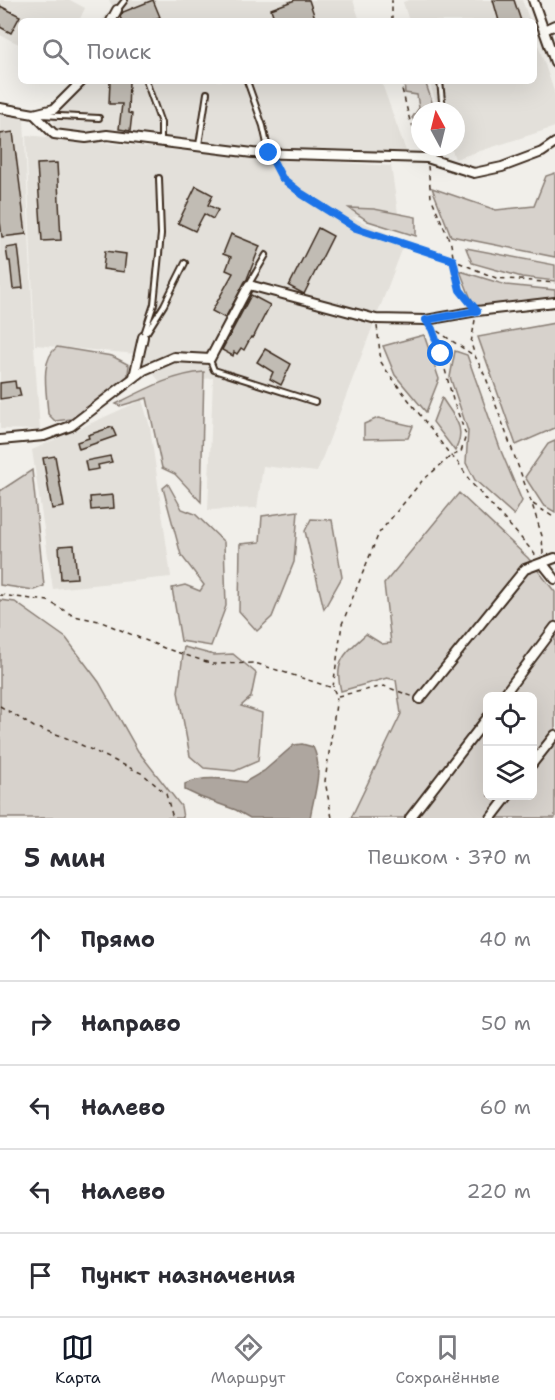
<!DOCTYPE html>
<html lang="ru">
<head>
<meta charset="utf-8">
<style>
  :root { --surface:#fff; --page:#f2f2f3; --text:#2b2b33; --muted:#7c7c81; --line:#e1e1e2; --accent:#111827 }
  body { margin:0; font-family:"Shantell Sans",sans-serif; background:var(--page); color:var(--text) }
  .controls { position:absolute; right:18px; bottom:18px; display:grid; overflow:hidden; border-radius:9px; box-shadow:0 6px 24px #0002 }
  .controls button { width:54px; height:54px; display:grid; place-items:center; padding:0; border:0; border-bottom:2px solid var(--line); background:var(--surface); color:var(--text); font:30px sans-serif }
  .compass { position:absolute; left:411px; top:102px; width:54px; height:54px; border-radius:50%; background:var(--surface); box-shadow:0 6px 24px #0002; rotate:353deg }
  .stop { position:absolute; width:18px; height:18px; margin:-14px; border:4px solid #1a73e8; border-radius:50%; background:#fff }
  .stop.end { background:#1a73e8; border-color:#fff; box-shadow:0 2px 6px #0008 }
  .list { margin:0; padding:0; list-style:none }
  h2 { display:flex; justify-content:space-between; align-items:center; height:78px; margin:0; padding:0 24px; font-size:26px }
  h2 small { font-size:20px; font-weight:400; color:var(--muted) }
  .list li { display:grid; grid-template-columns:39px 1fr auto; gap:18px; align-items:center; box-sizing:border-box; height:84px; padding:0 24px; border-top:2px solid var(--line) }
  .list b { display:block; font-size:22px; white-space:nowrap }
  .list em { font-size:20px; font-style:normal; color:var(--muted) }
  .icon { flex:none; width:33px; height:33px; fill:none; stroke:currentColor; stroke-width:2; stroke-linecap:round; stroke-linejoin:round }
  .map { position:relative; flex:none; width:555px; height:818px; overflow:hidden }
  .search { position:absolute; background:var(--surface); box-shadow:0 6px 24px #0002; left:18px; right:18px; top:18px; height:66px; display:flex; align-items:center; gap:15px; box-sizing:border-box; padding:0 21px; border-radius:9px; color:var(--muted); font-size:22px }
  .sheet { height:498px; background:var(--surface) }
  nav { display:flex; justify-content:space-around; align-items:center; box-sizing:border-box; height:84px; border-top:2px solid var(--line); background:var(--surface); font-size:16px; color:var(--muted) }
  nav a { display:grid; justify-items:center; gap:3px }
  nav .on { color:var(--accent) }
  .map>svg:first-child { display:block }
</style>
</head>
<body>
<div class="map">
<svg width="555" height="818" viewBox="0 0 555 818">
  <rect width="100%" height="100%" fill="#f1efea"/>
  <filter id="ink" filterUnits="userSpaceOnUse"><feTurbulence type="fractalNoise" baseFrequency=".0167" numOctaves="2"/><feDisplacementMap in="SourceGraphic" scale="12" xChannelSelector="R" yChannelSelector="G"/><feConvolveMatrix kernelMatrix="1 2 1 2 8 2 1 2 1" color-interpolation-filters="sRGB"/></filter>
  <g filter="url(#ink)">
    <!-- built -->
    <g fill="#e3e0da">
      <polygon points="0,0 70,0 85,8 79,21 21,21 21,45 0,35"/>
      <polygon points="109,0 353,0 360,21 101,21 113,7"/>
      <polygon points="409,0 522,0 530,21 409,21 403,2"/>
      <polygon points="534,33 555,94 555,127 455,159 451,147 456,147 456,111 439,111 429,81 534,81"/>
      <polygon points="78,81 381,81 406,151 369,153 259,150 212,147 100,131 96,135 83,136 56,132 52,115"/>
      <polygon points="7,112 24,118 34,346 40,430 0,429 0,113"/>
      <polygon points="26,135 199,152 391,166 398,213 352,217 405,242 317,472 263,466 257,508 208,510 213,378 161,383 137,354 35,345"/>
      <polygon points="142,400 150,427 171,577 53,589 32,450"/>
    </g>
    <!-- green -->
    <g fill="#d7d2cc" stroke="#897e75" stroke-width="1.5" fill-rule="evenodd">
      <polygon points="404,81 425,81 435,111 420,111 420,126 412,118 419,108 417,95 405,93"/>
      <polygon points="555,173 555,257 451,236 432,188 496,210 534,206 546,176"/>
      <polygon points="349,208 374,209 416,217 416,236 368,221"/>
      <polygon points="466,248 555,265 555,281 522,277 472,263"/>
      <polygon points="460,271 506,285 555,290 555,298 474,307"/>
      <polygon points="555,323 555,428 516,445 478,337"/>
      <polygon points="424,335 439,379 426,412 395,375 383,346"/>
      <path d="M57,347L112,356L129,365L127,381L80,418L55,421L48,414C47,393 39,361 57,347Z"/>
      <polygon points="455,351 467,355 501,451 522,501 514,515 475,480 466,463 468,431 450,377"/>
      <path d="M204,372L201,502L175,474L162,468L147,398L120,406L116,404C144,390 173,374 204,372Z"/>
      <path d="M442,398C455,419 467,427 455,451L433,422Z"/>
      <polygon points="378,418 413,426 408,438 364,439 364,424"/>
      <polygon points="555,441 555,512 543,505 525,477 548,444"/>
      <polygon points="32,470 44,586 34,590 0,585 0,491"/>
      <polygon points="168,484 182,509 195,514 224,542 226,606 211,646 181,641 172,588 185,585 200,591 204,585 181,555 163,488"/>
      <path d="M459,493L528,558L555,592V818H351L401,714L396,680L387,678L341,691C333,661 346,652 366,634L382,644L391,643L384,584ZM488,696H532V796H488Z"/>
      <polygon points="298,511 294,562 272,617 257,631 239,611 240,544 260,542 262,516"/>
      <polygon points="311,519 332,520 342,577 324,609 305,531"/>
      <polygon points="0,600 15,602 66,638 99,682 138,751 181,806 183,818 0,818"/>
      <polygon points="184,647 214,655 233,654 256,673 251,697 241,706 262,713 258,761 235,771 204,768 190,756 178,692"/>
    </g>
    <!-- water -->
    <path fill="#aea69f" stroke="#80746b" stroke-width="1.5" d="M302,744L313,747C324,769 314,794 310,818H250L236,810L200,797L185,790V784C203,775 226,779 245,782L264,771L294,745Z"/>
    <!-- building -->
    <g fill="#c1bcb4" stroke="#3b2a1e" stroke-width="1.5">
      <polygon points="153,0 160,17 150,21 122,21 120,17 123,12"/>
      <polygon points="295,0 309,0 316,21 275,21 271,9"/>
      <polygon points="493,0 514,0 521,21 499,21"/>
      <polygon points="0,6 20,16 11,33 0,27"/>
      <polygon points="110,81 129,81 128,113 132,114 130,131 119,129 122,104 109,104"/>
      <polygon points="13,132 26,234 2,237 0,221 0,134"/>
      <polygon points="57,163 61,240 42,241 37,164"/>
      <polygon points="196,186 213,195 208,205 218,210 213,219 204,214 195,231 178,223"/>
      <polygon points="318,228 333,236 304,294 289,286"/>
      <polygon points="231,234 260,246 247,279 225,318 212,311 233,273 226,270 231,257 223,254"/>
      <polygon points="18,246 23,288 13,289 10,261 8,261 6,248"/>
      <polygon points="105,251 126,254 124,272 103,269"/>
      <polygon points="251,295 270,305 253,338 251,337 244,350 241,348 237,354 234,352 233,356 222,350"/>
      <polygon points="265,349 291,364 281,385 270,379 273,372 257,362"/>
      <polygon points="15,381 16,388 19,388 21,396 0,399 0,383"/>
      <polygon points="112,427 116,436 79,449 77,442 89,438 88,435"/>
      <polygon points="55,456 64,507 52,509 43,458"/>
      <polygon points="110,456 112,462 98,465 99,469 87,471 85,461"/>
      <polygon points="113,495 114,508 91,510 90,497"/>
      <polygon points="74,545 77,578 61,579 59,546"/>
    </g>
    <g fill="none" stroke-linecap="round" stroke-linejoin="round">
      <!-- lane casing -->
      <g stroke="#3b2a1e" stroke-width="8">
        <g id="lane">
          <polyline points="118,9 125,0"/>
          <polyline points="146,81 161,123 161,141"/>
          <polyline points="247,81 263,126 269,153"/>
          <polyline points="440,81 443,111"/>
          <polyline points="40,115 99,118"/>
          <polyline points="199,145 207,93"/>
          <polyline points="427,157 433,147"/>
          <polyline points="249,284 266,255"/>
          <polyline points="147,332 164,305 185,263"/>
          <polyline points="143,337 154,304 161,234 159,178"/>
          <polyline points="210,360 214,370 315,402"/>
        </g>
      </g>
      <!-- street casing -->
      <g stroke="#3b2a1e" stroke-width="12">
        <g id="street">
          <polyline points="533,0 555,62"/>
          <polyline points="111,21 117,10"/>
          <polyline points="544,30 555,25"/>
          <polyline points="0,108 34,114 54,134 86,138 107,135 253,153 427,158 474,173 502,167 542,152 555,143"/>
          <polyline points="34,114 54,109 82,81"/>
          <polyline points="134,377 143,337"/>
          <polyline points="0,440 44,436 71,426 144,370 174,357 210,359 249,285 376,319 426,320 477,311 555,302"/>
          <polyline points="543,564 555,579"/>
          <polyline points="503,696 555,627"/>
          <polyline points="420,699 525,569 555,558"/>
          <polyline points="532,764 555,735"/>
          <polyline points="410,818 488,717"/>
          <polyline points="491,818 508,796"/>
        </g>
      </g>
      <!-- path -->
      <g stroke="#3b2a1e" stroke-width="1.5" stroke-dasharray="4.5 4.5" stroke-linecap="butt">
        <polyline points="392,21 392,0"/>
        <polyline points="400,81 410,121 420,138"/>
        <polyline points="274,162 282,178 302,194 356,228 453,260 496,278 555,283"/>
        <polyline points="428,166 431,197 451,244 457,281 460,290 472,305"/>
        <polyline points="475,320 471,343 475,356 486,378 532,504 542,536 543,554"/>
        <path d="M377,326L381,362L386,370L451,456C462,464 465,476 474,486C495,510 517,532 537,557"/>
        <polyline points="430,326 473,355"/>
        <polyline points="533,504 555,518"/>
        <polyline points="0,595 48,601 74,616 99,621 164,648 213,664 255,663 333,688 337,697 325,781 332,818"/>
        <polyline points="333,687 342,624 379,533 422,481 451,456 461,452 466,435 453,400 441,354 432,329"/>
        <polyline points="338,696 384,686 414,697"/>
        <polyline points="0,706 34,727 62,736 143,774 166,794 173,818"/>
      </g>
      <!-- lane -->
      <use href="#lane" stroke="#fdfcf7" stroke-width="4"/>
      <!-- street -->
      <use href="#street" stroke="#fdfcf7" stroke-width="8"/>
    </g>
  </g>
  <g fill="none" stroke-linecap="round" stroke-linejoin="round" filter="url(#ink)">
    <!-- route -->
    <polyline stroke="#1a73e8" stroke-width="8" points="269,153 282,178 302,194 356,228 453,260 460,290 477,311 426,320 432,329 441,354"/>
  </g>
</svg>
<div class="controls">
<button><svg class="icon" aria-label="locate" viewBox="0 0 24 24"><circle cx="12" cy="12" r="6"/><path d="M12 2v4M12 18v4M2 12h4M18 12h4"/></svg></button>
<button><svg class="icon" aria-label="layers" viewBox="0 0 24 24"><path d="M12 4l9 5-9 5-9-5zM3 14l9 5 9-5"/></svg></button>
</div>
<svg class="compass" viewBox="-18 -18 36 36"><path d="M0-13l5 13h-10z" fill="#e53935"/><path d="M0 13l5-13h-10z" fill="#7c7c81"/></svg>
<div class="stop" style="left:441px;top:354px"></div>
<div class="stop end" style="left:269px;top:153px"></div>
<div class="search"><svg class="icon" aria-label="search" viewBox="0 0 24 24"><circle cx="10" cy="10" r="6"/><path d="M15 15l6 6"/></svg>Поиск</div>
</div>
<section class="sheet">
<h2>5 мин<small>Пешком · 370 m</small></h2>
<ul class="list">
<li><svg class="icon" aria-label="ahead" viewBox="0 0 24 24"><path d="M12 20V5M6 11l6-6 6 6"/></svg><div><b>Прямо</b></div><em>40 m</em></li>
<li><svg class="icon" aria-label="right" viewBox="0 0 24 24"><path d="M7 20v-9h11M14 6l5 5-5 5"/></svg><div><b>Направо</b></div><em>50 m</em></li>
<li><svg class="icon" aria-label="left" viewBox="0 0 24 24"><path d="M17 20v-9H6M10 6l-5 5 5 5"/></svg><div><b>Налево</b></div><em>60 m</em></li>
<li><svg class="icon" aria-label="left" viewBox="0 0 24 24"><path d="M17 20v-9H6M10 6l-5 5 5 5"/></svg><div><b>Налево</b></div><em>220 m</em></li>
<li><svg class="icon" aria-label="arrive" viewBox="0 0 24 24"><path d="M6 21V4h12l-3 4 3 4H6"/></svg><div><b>Пункт назначения</b></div></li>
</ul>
</section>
<nav>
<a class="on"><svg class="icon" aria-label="map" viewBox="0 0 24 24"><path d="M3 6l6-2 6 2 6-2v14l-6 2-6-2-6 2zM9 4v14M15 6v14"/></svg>Карта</a>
<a><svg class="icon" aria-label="directions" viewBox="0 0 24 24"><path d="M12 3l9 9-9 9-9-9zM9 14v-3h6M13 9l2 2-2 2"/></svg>Маршрут</a>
<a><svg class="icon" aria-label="saved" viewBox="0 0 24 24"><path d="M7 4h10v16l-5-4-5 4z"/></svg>Сохранённые</a>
</nav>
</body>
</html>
